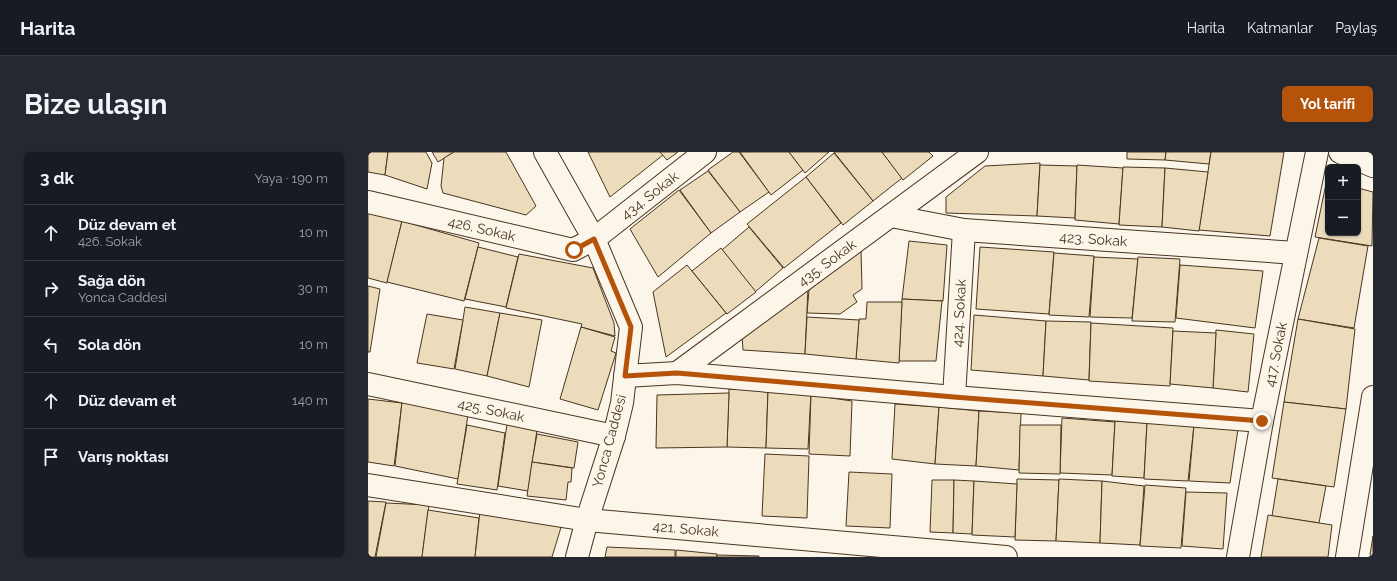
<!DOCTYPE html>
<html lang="tr">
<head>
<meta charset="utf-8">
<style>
  :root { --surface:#171b24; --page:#242831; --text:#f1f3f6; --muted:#9ea1a6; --line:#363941; --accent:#b45309 }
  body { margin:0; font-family:Raleway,sans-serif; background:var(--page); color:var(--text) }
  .controls { position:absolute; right:12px; top:12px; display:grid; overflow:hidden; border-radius:6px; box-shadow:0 1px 3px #0004 }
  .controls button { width:36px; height:36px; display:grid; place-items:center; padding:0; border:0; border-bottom:1px solid var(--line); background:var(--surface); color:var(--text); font:20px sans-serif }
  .stop { position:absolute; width:12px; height:12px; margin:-9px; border:3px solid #b45309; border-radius:50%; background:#fff }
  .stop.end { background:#b45309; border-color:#fff; box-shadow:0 1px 4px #0008 }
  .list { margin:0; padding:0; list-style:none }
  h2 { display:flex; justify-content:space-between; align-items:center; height:52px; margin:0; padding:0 16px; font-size:17px }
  h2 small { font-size:13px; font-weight:400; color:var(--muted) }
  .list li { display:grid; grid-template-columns:26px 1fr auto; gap:12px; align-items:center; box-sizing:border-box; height:56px; padding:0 16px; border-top:1px solid var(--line) }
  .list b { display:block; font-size:15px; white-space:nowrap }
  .list p { margin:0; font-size:13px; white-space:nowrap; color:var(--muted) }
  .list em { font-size:13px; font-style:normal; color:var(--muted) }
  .icon { flex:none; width:22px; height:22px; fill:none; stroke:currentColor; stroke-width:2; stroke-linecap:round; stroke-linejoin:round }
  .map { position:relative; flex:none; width:1005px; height:405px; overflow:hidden; border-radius:6px }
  header { display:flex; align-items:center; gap:24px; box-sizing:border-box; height:56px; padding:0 20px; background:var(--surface); border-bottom:1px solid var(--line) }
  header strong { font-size:19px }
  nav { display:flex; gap:22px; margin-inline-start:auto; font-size:14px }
  .intro { display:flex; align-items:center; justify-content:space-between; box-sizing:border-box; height:96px; padding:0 24px }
  h1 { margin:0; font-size:28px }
  .button { padding:10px 18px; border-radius:6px; background:var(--accent); color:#fff; font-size:14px; font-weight:700 }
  main { display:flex; gap:24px; padding:0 24px }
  aside { flex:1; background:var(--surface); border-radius:6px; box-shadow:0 1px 3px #0004 }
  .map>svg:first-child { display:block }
</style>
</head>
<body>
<header>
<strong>Harita</strong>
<nav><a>Harita</a><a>Katmanlar</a><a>Paylaş</a></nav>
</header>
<div class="intro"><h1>Bize ulaşın</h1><a class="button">Yol tarifi</a></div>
<main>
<aside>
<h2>3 dk<small>Yaya · 190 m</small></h2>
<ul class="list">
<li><svg class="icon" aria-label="ahead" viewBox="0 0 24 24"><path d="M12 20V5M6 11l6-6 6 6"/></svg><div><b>Düz devam et</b><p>426. Sokak</p></div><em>10 m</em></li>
<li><svg class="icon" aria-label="right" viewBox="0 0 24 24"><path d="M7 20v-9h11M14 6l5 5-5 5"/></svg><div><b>Sağa dön</b><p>Yonca Caddesi</p></div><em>30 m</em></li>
<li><svg class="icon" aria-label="left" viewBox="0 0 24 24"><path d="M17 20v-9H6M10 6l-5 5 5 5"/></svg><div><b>Sola dön</b></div><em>10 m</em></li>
<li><svg class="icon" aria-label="ahead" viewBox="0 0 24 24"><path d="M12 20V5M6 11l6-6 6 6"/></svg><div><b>Düz devam et</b></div><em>140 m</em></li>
<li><svg class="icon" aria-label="arrive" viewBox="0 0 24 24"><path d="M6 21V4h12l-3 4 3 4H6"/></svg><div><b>Varış noktası</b></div></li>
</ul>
</aside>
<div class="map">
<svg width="1005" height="405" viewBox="0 0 1005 405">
  <rect width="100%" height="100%" fill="#fbf6e9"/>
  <!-- building -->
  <g fill="#ecdcbc" stroke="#4a3520">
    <polygon points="0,0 20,0 17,23 0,20"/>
    <polygon points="20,0 58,0 64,11 59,37 17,23"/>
    <polygon points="64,0 86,0 70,10"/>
    <polygon points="86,0 138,0 168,54 158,63 75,41 73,34 76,6"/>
    <polygon points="220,0 293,0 295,3 242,45"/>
    <polygon points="292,0 310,0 299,8"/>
    <polygon points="365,0 371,0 401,40 372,60 340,18"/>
    <polygon points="372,0 421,0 435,18 403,43"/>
    <polygon points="421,0 461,0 437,21"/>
    <polygon points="466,0 514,0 534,26 505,49"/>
    <polygon points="514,0 561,0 565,4 535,28"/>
    <polygon points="759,0 798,0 797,8 759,7"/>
    <polygon points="798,0 843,0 841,12 797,8"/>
    <polygon points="843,0 916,0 902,84 831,78"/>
    <polygon points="466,1 505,49 475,73 438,25"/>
    <polygon points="672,11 669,64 578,61 578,45 617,14"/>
    <polygon points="672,13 709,14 707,66 669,64"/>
    <polygon points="709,13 755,16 751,72 707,68"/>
    <polygon points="755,15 797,16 794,75 751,73"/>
    <polygon points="797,16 840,20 831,79 794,75"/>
    <polygon points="340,19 372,60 343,81 312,38"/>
    <polygon points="438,25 473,71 416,116 379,72"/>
    <polygon points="959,27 960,81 990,81 990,36 1005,40 1004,94 947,85"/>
    <polygon points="311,38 343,81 290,125 262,77"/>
    <polygon points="0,61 34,69 19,131 0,126"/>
    <polygon points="34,69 111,91 96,149 19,130"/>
    <polygon points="381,75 415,116 387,140 354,98"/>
    <polygon points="951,86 1000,94 986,176 930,167"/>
    <polygon points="541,89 579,93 575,149 534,147"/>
    <polygon points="110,95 150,105 138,155 97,147"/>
    <polygon points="612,95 686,100 681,162 608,157"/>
    <polygon points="353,96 388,140 359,162 324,119"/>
    <polygon points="493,98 494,137 485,143 489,150 472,162 439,161 441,138"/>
    <polygon points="686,101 726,104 721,165 681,163"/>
    <polygon points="151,102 225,116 246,171 247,184 213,175 214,172 138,156"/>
    <polygon points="726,105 770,107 764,166 722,165"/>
    <polygon points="770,105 812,107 807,170 764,169"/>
    <polygon points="319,113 358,161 298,205 285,140"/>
    <polygon points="812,113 895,119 887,176 808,166"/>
    <polygon points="0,134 12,137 2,200 0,200"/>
    <polygon points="440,136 437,202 375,198 374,184"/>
    <polygon points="534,147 574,149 568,209 531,209"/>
    <polygon points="499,150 534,150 531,211 488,207 491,167 498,167"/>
    <polygon points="97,155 132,161 119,224 87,217"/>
    <polygon points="132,161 174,168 161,235 119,224"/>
    <polygon points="59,162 95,168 86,217 49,211"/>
    <polygon points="606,163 678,169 675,224 603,218"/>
    <polygon points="439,165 491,168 488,207 437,202"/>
    <polygon points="930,167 987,177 978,257 916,250"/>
    <polygon points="678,169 723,170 721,228 675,224"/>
    <polygon points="723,171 805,176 802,234 721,229"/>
    <polygon points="213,175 247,185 243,199 248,201 230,258 192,247"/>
    <polygon points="848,178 886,182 880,240 845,236"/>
    <polygon points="805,179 848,181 845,236 802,232"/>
    <polygon points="361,237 400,238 398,296 359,295"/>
    <polygon points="400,239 443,240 440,297 398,296"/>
    <polygon points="361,241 359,295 288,296 289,243"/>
    <polygon points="443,243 484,249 482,304 441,302"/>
    <polygon points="0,247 34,251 26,314 0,310"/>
    <polygon points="34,250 100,263 90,327 27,314"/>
    <polygon points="916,250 978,257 966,335 904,326"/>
    <polygon points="527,252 571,255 567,312 524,307"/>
    <polygon points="571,255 611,259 608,314 567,312"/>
    <polygon points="611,259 653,261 651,318 608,314"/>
    <polygon points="694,266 747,270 744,323 692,321"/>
    <polygon points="747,269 779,271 776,326 744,324"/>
    <polygon points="779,271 826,273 820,329 776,327"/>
    <polygon points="139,272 169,278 160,339 130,334"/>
    <polygon points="99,273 137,281 129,338 89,332"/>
    <polygon points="652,273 693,273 692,322 651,321"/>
    <polygon points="826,273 870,277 862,331 821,329"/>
    <polygon points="169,282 210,290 206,316 164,310"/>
    <polygon points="397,302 441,304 439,366 394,364"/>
    <polygon points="164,310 204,316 203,330 200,330 198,348 159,344"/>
    <polygon points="481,320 524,322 522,376 478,374"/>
    <polygon points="649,327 691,328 688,389 647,388"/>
    <polygon points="691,327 734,329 732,391 688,389"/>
    <polygon points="910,327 958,334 951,371 904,364"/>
    <polygon points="564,328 586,328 585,381 562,380"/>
    <polygon points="586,328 606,329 604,382 585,381"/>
    <polygon points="606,329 649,332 647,385 604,383"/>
    <polygon points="734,329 776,334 772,393 732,391"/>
    <polygon points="777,333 818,336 813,396 772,394"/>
    <polygon points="818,340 859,341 855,397 814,394"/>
    <polygon points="0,349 18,350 7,405 0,405"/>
    <polygon points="18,351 61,353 54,405 8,405"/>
    <polygon points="60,358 111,366 107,405 54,405"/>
    <polygon points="112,359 194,372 184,405 107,405"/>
    <polygon points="900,363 964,373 960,405 893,405"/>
    <polygon points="1005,384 1005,404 1002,403"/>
    <polygon points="239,395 307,398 307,405 237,405"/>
    <polygon points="308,398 349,402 349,405 308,405"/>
    <polygon points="349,403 391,404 391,405 349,405"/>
  </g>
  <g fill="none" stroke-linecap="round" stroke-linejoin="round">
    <!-- minor casing -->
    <g stroke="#4a3520" stroke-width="24">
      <g id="minor">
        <polyline points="177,0 226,87 263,175 254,251 246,284 219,368 209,405"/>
        <polyline points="972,0 1005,14"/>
        <path id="s1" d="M0,50L205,98L226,87L337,0"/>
        <path id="s2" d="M523,64L596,78L928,101"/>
        <path id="s3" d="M309,221L609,0"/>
        <polyline points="257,224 309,221 586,245 894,269"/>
        <path id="s4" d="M0,232L246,284"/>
        <path id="s5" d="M586,245L596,78"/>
        <path id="s6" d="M0,333L219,368L638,405"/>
        <path id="s7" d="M870,405L894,269L949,0"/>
        <polyline points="979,405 1005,245"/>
      </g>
    </g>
    <!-- minor -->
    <use href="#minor" stroke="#fbf6e9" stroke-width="22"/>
  </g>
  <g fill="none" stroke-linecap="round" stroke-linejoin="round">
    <!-- route -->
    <polyline stroke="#b45309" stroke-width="5" points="206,98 226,87 263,175 257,224 309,221 586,245 894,269"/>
  </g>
  <g text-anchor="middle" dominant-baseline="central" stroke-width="3" stroke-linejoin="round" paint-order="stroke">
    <!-- street labels -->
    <g font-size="14" fill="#4a3520" stroke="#fbf6e9">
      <text stroke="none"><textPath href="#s1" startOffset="305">434. Sokak</textPath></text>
      <text stroke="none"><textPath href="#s1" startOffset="117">426. Sokak</textPath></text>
      <text stroke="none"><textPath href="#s2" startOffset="204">423. Sokak</textPath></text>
      <text stroke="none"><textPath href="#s3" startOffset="186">435. Sokak</textPath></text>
      <text stroke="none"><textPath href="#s5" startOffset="84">424. Sokak</textPath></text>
      <text stroke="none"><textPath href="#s7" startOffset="206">417. Sokak</textPath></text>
      <text stroke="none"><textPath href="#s4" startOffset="126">425. Sokak</textPath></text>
      <text transform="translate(241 289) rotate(-75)">Yonca Caddesi</text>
      <text stroke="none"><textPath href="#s6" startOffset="321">421. Sokak</textPath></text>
    </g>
  </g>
</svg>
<div class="controls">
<button>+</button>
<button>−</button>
</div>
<div class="stop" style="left:206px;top:98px"></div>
<div class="stop end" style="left:894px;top:269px"></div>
</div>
</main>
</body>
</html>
